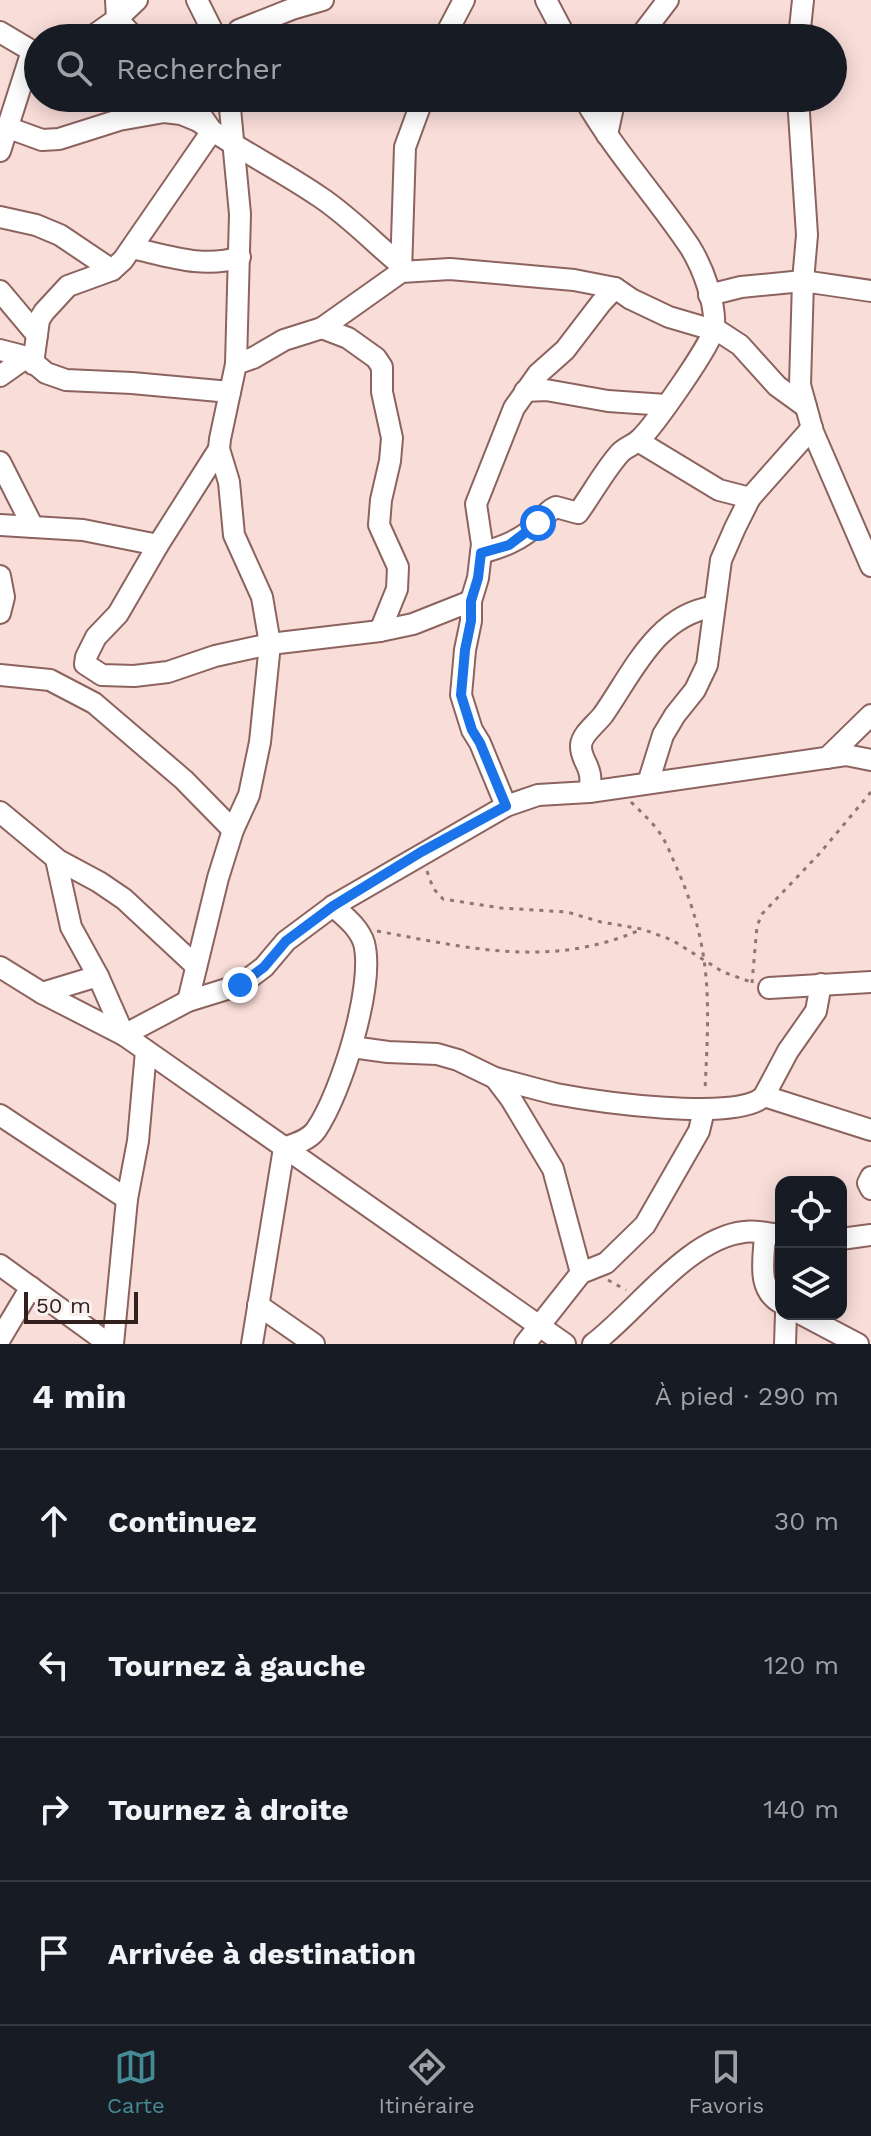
<!DOCTYPE html>
<html lang="fr">
<head>
<meta charset="utf-8">
<style>
  :root { --surface:#171b24; --page:#242831; --text:#f1f3f6; --muted:#9ea1a6; --line:#363941; --accent:#458b95 }
  body { margin:0; font-family:"Work Sans",sans-serif; background:var(--page); color:var(--text) }
  .controls { position:absolute; right:24px; bottom:24px; display:grid; overflow:hidden; border-radius:16px; box-shadow:0 4px 20px #0003 }
  .controls button { width:72px; height:72px; display:grid; place-items:center; padding:0; border:0; border-bottom:2px solid var(--line); background:var(--surface); color:var(--text); font:40px sans-serif }
  .scale { position:absolute; left:24px; bottom:20px; width:114px; box-sizing:border-box; padding-left:8px; border:4px solid #31201e; border-top:0; font-size:22px; line-height:28px; white-space:nowrap; color:#31201e; -webkit-text-stroke:6px #f9efed; paint-order:stroke }
  .stop { position:absolute; width:24px; height:24px; margin:-18px; border:6px solid #1a73e8; border-radius:50%; background:#fff }
  .stop.end { background:#1a73e8; border-color:#fff; box-shadow:0 2px 8px #0008 }
  .list { margin:0; padding:0; list-style:none }
  h2 { display:flex; justify-content:space-between; align-items:center; height:104px; margin:0; padding:0 32px; font-size:34px }
  h2 small { font-size:26px; font-weight:400; color:var(--muted) }
  .list li { display:grid; grid-template-columns:52px 1fr auto; gap:24px; align-items:center; box-sizing:border-box; height:144px; padding:0 32px; border-top:2px solid var(--line) }
  .list b { display:block; font-size:30px; white-space:nowrap }
  .list em { font-size:26px; font-style:normal; color:var(--muted) }
  .icon { flex:none; width:44px; height:44px; fill:none; stroke:currentColor; stroke-width:2; stroke-linecap:round; stroke-linejoin:round }
  .map { position:relative; flex:none; width:871px; height:1344px; overflow:hidden }
  .search { position:absolute; background:var(--surface); box-shadow:0 4px 20px #0003; left:24px; right:24px; top:24px; height:88px; display:flex; align-items:center; gap:20px; box-sizing:border-box; padding:0 28px; border-radius:44px; color:var(--muted); font-size:30px }
  .sheet { height:680px; background:var(--surface) }
  nav { display:flex; justify-content:space-around; align-items:center; box-sizing:border-box; height:112px; border-top:2px solid var(--line); background:var(--surface); font-size:22px; color:var(--muted) }
  nav a { display:grid; justify-items:center; gap:4px }
  nav .on { color:var(--accent) }
  .map>svg:first-child { display:block }
</style>
</head>
<body>
<div class="map">
<svg width="871" height="1344" viewBox="0 0 871 1344">
  <rect width="100%" height="100%" fill="#f9ddd9"/>
  <g fill="none" stroke-linecap="round" stroke-linejoin="round">
    <!-- minor casing -->
    <g stroke="#8c635e" stroke-width="24">
      <g id="minor">
        <polyline points="116,0 117,19 135,38"/>
        <polyline points="197,0 216,38"/>
        <polyline points="546,0 566,38"/>
        <polyline points="239,30 292,9 323,0"/>
        <polyline points="0,32 32,51 38,51"/>
        <polyline points="90,38 117,19 137,0"/>
        <polyline points="444,38 464,0"/>
        <polyline points="639,38 668,0"/>
        <polyline points="799,38 803,0"/>
        <polyline points="113,98 150,114"/>
        <polyline points="229,98 240,214 236,364"/>
        <polyline points="798,98 807,235 803,281 800,385 813,432 871,566"/>
        <path d="M0,131L9,128L42,140L59,139L119,120L164,112L181,114L198,121C237,149 281,170 320,197C350,217 373,242 401,265"/>
        <polyline points="607,135 615,98"/>
        <polyline points="0,151 32,51 38,55"/>
        <polyline points="0,217 36,225 60,235 112,270"/>
        <path d="M132,248C168,256 204,269 240,257"/>
        <polyline points="401,272 405,147 423,98"/>
        <polyline points="0,291 37,335"/>
        <polyline points="709,295 741,287 803,281 871,291"/>
        <polyline points="322,328 401,272 450,269 574,280 615,288 631,299 669,317 720,332 740,345 777,386 806,407"/>
        <polyline points="0,350 27,357 46,373 66,380 132,383 230,392"/>
        <polyline points="33,364 39,320 44,312 68,286 112,270 123,260 212,131 189,98"/>
        <polyline points="0,376 27,357"/>
        <polyline points="525,391 546,390 608,401 666,405"/>
        <polyline points="638,441 719,490 750,498"/>
        <polyline points="219,449 158,545 118,614 96,637 86,657 85,664 102,675 134,676 168,672 215,656 270,644 380,631 413,624 471,601"/>
        <polyline points="0,462 33,527"/>
        <polyline points="0,525 83,530 158,545"/>
        <path d="M481,553C503,547 521,540 538,524C545,516 547,511 556,507L578,513C592,494 604,471 620,453C626,447 634,445 640,439C653,427 712,344 714,328C716,303 703,268 690,247C656,196 614,151 584,98"/>
        <polyline points="0,576 4,597 0,613"/>
        <polyline points="0,675 50,680 94,703 184,780 233,830"/>
        <polyline points="827,758 871,715"/>
        <polyline points="648,783 663,735 675,715 695,690 707,665 721,560 735,528 750,498 812,428"/>
        <path d="M589,792C595,766 580,762 581,745C582,734 596,724 603,715C632,674 656,615 713,607"/>
        <polyline points="506,806 480,743 472,730 461,695 465,650 471,621 471,601 478,578 482,544 476,504 514,408 538,374 565,350 601,303 615,288"/>
        <polyline points="0,812 58,860 99,882 124,899 196,966"/>
        <polyline points="56,859 71,927 98,976"/>
        <polyline points="0,967 42,993 98,976 124,1035"/>
        <polyline points="769,988 871,982"/>
        <polyline points="42,993 124,1035 565,1344"/>
        <polyline points="188,1001 218,878 233,830 249,795 260,742 270,644 262,597 234,535 229,482 219,449 220,439 236,364 253,358 284,340 322,328 348,338 376,358 382,367 382,392 392,438 390,461 381,500 379,525 398,567 397,589 380,631"/>
        <polyline points="124,1035 188,1001 240,985 264,967 286,941 333,906 506,806 538,795 589,792 846,755 871,760"/>
        <polyline points="352,1047 388,1052 437,1054 458,1060 495,1078 511,1099 553,1169 581,1273"/>
        <path d="M495,1078C515,1083 535,1089 556,1094C593,1101 739,1123 764,1096L788,1051L816,1011L821,984"/>
        <polyline points="764,1096 871,1130"/>
        <polyline points="0,1115 127,1199"/>
        <polyline points="871,1177 868,1183 871,1189"/>
        <path d="M765,1234C764,1259 756,1289 781,1303"/>
        <polyline points="841,1239 871,1235"/>
        <polyline points="0,1265 109,1344"/>
        <polyline points="258,1305 314,1344"/>
        <polyline points="801,1314 858,1344"/>
        <polyline points="0,1339 31,1287"/>
        <polyline points="113,1344 127,1199 138,1141 146,1051"/>
        <path d="M252,1344L284,1148C295,1144 309,1140 316,1130C341,1094 375,985 364,943C359,927 344,916 333,906"/>
        <polyline points="525,1344 581,1273 606,1263 645,1225 699,1131 704,1110"/>
        <path d="M593,1344C636,1312 688,1238 744,1232C756,1230 769,1234 781,1235"/>
        <polyline points="785,1344 786,1314"/>
      </g>
    </g>
    <!-- path -->
    <g stroke="#8d7774" stroke-width="3" stroke-dasharray="4 6" stroke-linecap="butt">
      <path d="M631,802C640,811 649,819 657,829C667,842 672,858 679,873C713,953 709,1006 705,1090"/>
      <polyline points="427,871 433,888 443,899 501,908 567,912 601,922 642,929 672,940 723,972 754,983"/>
      <path d="M377,931C469,948 550,969 640,930"/>
      <polyline points="752,983 757,926 762,914 820,853 871,792"/>
      <polyline points="608,1280 626,1290"/>
    </g>
    <!-- minor -->
    <use href="#minor" stroke="#fff" stroke-width="20"/>
  </g>
  <g fill="none" stroke-linecap="round" stroke-linejoin="round">
    <!-- route -->
    <polyline stroke="#1a73e8" stroke-width="10" points="240,985 264,967 286,941 333,906 421,852 506,806 480,743 472,730 461,695 465,650 471,621 471,601 478,578 481,553 509,545 538,523"/>
  </g>
</svg>
<div class="controls">
<button><svg class="icon" aria-label="locate" viewBox="0 0 24 24"><circle cx="12" cy="12" r="6"/><path d="M12 2v4M12 18v4M2 12h4M18 12h4"/></svg></button>
<button><svg class="icon" aria-label="layers" viewBox="0 0 24 24"><path d="M12 4l9 5-9 5-9-5zM3 14l9 5 9-5"/></svg></button>
</div>
<div class="scale">50 m</div>
<div class="stop" style="left:538px;top:523px"></div>
<div class="stop end" style="left:240px;top:985px"></div>
<div class="search"><svg class="icon" aria-label="search" viewBox="0 0 24 24"><circle cx="10" cy="10" r="6"/><path d="M15 15l6 6"/></svg>Rechercher</div>
</div>
<section class="sheet">
<h2>4 min<small>À pied · 290 m</small></h2>
<ul class="list">
<li><svg class="icon" aria-label="ahead" viewBox="0 0 24 24"><path d="M12 20V5M6 11l6-6 6 6"/></svg><div><b>Continuez</b></div><em>30 m</em></li>
<li><svg class="icon" aria-label="left" viewBox="0 0 24 24"><path d="M17 20v-9H6M10 6l-5 5 5 5"/></svg><div><b>Tournez à gauche</b></div><em>120 m</em></li>
<li><svg class="icon" aria-label="right" viewBox="0 0 24 24"><path d="M7 20v-9h11M14 6l5 5-5 5"/></svg><div><b>Tournez à droite</b></div><em>140 m</em></li>
<li><svg class="icon" aria-label="arrive" viewBox="0 0 24 24"><path d="M6 21V4h12l-3 4 3 4H6"/></svg><div><b>Arrivée à destination</b></div></li>
</ul>
</section>
<nav>
<a class="on"><svg class="icon" aria-label="map" viewBox="0 0 24 24"><path d="M3 6l6-2 6 2 6-2v14l-6 2-6-2-6 2zM9 4v14M15 6v14"/></svg>Carte</a>
<a><svg class="icon" aria-label="directions" viewBox="0 0 24 24"><path d="M12 3l9 9-9 9-9-9zM9 14v-3h6M13 9l2 2-2 2"/></svg>Itinéraire</a>
<a><svg class="icon" aria-label="saved" viewBox="0 0 24 24"><path d="M7 4h10v16l-5-4-5 4z"/></svg>Favoris</a>
</nav>
</body>
</html>
